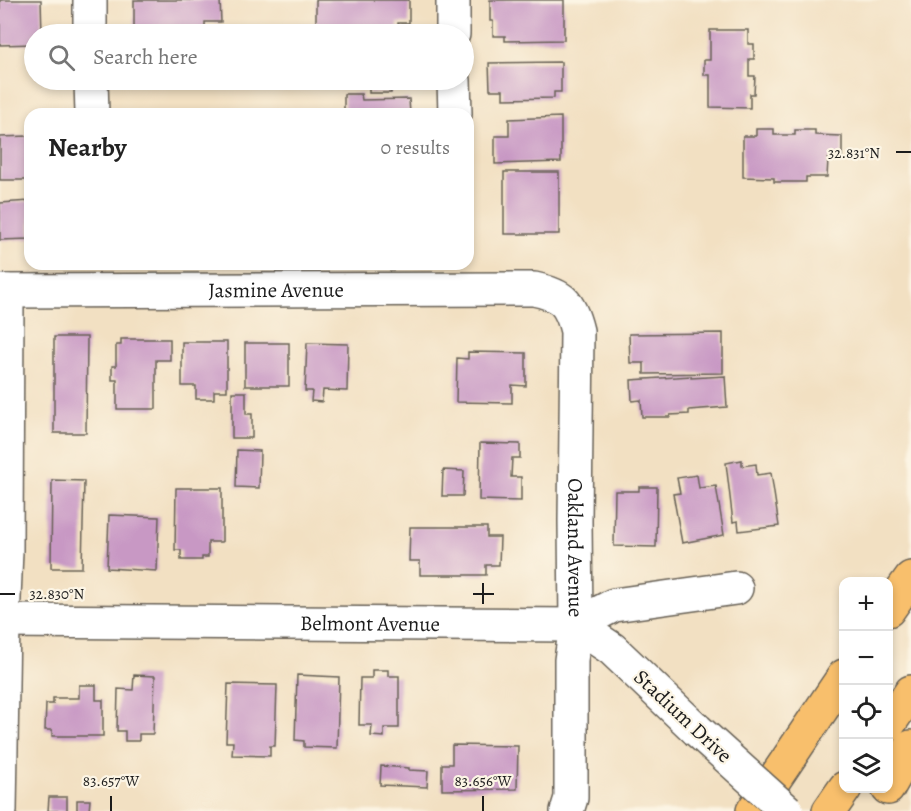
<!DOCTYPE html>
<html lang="en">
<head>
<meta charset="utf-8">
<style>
  :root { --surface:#fff; --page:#f6f6f6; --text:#222; --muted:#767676; --line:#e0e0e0 }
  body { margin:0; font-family:Alegreya,serif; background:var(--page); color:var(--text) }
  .controls { position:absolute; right:18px; bottom:18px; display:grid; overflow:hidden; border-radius:12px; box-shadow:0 3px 9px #0003 }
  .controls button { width:54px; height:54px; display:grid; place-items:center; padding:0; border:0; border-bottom:2px solid var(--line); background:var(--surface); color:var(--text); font:30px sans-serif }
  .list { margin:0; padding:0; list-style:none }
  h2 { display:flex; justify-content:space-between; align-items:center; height:78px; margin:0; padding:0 24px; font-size:26px }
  h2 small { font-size:20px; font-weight:400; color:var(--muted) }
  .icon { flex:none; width:33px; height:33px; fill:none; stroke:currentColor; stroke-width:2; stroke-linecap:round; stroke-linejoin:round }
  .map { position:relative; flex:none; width:911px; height:811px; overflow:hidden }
  .search { position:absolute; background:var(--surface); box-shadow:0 3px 9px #0003; left:24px; top:24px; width:450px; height:66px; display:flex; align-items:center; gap:15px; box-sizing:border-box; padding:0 21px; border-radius:33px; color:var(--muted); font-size:22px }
  .panel { position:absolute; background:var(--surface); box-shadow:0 3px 9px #0003; left:24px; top:108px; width:450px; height:162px; border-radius:18px }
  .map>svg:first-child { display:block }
</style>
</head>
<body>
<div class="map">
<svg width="911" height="811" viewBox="0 0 911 811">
  <rect width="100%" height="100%" fill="#fcf5e5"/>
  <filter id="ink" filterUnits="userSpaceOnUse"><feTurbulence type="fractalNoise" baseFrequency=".0167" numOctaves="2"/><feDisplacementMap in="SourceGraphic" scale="12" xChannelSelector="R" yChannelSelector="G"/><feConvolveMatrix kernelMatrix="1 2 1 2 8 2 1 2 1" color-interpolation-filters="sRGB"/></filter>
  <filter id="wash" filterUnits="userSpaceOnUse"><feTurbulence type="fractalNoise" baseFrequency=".008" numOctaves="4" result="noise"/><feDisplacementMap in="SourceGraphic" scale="24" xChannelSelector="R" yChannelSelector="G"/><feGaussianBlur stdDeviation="1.35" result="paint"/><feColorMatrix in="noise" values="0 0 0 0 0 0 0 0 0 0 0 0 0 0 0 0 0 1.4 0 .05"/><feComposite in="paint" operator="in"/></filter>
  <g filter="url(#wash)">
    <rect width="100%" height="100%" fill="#f2e0c2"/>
    <g id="blocks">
      <!-- building -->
      <g fill="#c898c4">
        <polygon points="0,0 41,0 42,34 34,34 34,44 0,45"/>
        <polygon points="134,0 220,0 221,22 205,22 205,34 134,34"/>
        <polygon points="316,0 409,0 409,23 398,23 398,29 382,29 382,34 324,34 324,23 316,24"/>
        <polygon points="490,0 564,0 564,40 505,41 505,36 493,36 493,21 490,21"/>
        <polygon points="710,30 748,30 748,44 754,44 754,59 749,59 749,76 755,76 754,94 750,94 750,108 710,107 710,75 704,75 704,60 710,60"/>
        <polygon points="561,62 561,92 554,92 554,98 503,99 503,90 490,90 489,63"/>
        <polygon points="369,80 411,80 411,82 391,82 391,93 369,93"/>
        <polygon points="344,94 361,94 362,100 409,99 410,114 340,114 340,110 344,110"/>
        <polygon points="561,117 561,162 495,164 495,136 509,136 509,119"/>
        <polygon points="756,129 774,129 774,135 795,135 795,130 815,130 815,135 842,136 842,159 828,159 827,177 806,177 806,182 774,182 774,178 743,177 743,136 756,136"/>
        <polygon points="29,136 29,139 30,139 30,180 0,180 0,137"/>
        <rect x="504" y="172" width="55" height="62"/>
        <polygon points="30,201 30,239 0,240 0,203"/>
        <polygon points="723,333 723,373 644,374 644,363 630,363 629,334"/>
        <polygon points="54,337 87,337 86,433 54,433"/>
        <polygon points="121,339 170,339 170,360 156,360 156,409 117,409 117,380 112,380 112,366 116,366 116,345 121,345"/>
        <polygon points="182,342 227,342 227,391 214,391 214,399 196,399 196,386 182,386"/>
        <rect x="245" y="343" width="44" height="43"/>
        <polygon points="307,343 348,344 347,391 323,390 322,402 311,401 312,391 305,391"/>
        <polygon points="468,352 526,353 526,386 512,385 512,403 456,402 457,358 468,359"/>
        <polygon points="691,376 691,378 725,376 727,407 689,410 689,414 670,415 670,417 642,417 641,400 632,401 631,380"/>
        <polygon points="232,392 246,392 246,414 252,414 252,438 232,438"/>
        <polygon points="480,443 520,444 520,458 512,458 511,477 521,477 521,501 479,500"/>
        <polygon points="237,450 260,451 259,488 236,487"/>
        <polygon points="742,460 742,466 756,464 757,475 771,473 779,526 739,531 738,521 733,522 726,463"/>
        <polygon points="443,470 464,471 463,496 442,496"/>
        <polygon points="697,475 699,488 716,486 724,535 682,543 673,494 680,493 677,478"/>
        <polygon points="52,480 84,481 82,568 51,568"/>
        <polygon points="639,487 657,487 656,547 614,546 615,491 639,491"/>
        <polygon points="176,488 222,488 222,542 208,542 208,557 202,557 202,560 181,560 181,550 175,550"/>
        <polygon points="109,515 159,517 157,571 107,568"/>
        <polygon points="410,527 487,527 487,537 500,537 499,565 486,565 486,575 420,575 420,561 409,561"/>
        <polygon points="372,670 388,670 388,676 399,676 399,728 384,728 384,737 371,736 372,725 359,725 360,678 372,678"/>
        <polygon points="134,675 155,676 153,734 139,734 139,741 125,741 125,731 117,731 118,689 133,690"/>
        <polygon points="297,675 339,677 337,748 304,747 304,741 295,740"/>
        <polygon points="228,684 277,685 275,746 270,746 270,756 232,755 233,742 226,742"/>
        <polygon points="79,685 96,685 96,700 103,700 103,736 52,736 52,730 45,730 46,704 53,704 53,698 79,698"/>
        <polygon points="452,745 518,746 517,789 442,790 442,764 452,764"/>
        <polygon points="381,766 409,768 409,770 428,771 427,787 380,785"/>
        <polygon points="49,797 67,797 67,811 48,811"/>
        <polygon points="77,800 90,800 89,811 77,811"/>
      </g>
    </g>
  </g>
  <g filter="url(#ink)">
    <use href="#blocks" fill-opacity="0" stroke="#676156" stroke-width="1.5"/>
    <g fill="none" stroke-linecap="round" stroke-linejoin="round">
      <!-- minor casing -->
      <g stroke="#676156" stroke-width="36">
        <g id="minor">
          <polyline points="90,0 90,34"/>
          <polyline points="453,0 453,34"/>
          <polyline points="91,80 92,114"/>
          <polyline points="454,80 455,114"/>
          <path id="s1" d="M0,291L534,289C562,295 570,302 577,331L575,521L576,625L571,660V798L567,811"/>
          <path id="s2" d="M0,621L576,625L614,605L736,588"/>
          <polyline points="576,625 612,649 697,730"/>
          <polyline points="0,811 3,621 6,551 7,291"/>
        </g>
      </g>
      <!-- highway casing -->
      <g stroke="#676156" stroke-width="36">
        <g id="highway">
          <polyline points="888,610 911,578"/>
          <polyline points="888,725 911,692"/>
          <polyline points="888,788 911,747"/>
          <polyline points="753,811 844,676"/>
          <polyline points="829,811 845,788"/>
        </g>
      </g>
      <!-- minor -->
      <use href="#minor" stroke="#fff" stroke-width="33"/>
      <!-- highway -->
      <use href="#highway" stroke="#f8bf6c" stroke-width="33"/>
      <!-- minor-bridge casing -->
      <g stroke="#676156" stroke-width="36" stroke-linecap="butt">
        <polyline id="minor-bridge" points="697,730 787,811"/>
      </g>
      <!-- minor-bridge -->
      <use href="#minor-bridge" stroke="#fff" stroke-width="33"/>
    </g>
  </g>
  <!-- ticks -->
  <path fill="none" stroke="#1c1c1c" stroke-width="2" d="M896,152H911M483,583V604M0,594H15M473,594H494M111,796V811M483,796V811"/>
  <g text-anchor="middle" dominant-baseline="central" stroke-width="4.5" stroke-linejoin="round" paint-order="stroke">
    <!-- street labels -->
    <g font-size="21" fill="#1c1c1c" stroke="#fcf5e5">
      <text stroke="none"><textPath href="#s1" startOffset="276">Jasmine Avenue</textPath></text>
      <text stroke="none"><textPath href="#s1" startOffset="816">Oakland Avenue</textPath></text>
      <text stroke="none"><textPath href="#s2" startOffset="370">Belmont Avenue</textPath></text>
      <text transform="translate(683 716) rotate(43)">Stadium Drive</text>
    </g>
  </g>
  <g font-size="15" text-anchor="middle" fill="#1c1c1c" stroke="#fcf5e5" stroke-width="4.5" stroke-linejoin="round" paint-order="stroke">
    <text x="854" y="158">32.831°N</text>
    <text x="57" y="599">32.830°N</text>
    <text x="111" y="786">83.657°W</text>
    <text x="483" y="786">83.656°W</text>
  </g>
</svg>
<div class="controls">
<button>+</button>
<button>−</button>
<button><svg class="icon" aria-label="locate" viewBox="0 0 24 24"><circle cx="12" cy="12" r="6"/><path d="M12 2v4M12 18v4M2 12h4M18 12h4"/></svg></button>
<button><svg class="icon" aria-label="layers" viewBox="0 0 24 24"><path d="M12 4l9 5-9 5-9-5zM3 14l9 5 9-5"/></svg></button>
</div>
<div class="search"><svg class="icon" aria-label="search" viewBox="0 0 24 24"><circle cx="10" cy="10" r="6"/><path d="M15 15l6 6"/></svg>Search here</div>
<section class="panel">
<h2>Nearby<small>0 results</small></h2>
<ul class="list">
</ul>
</section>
</div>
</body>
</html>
